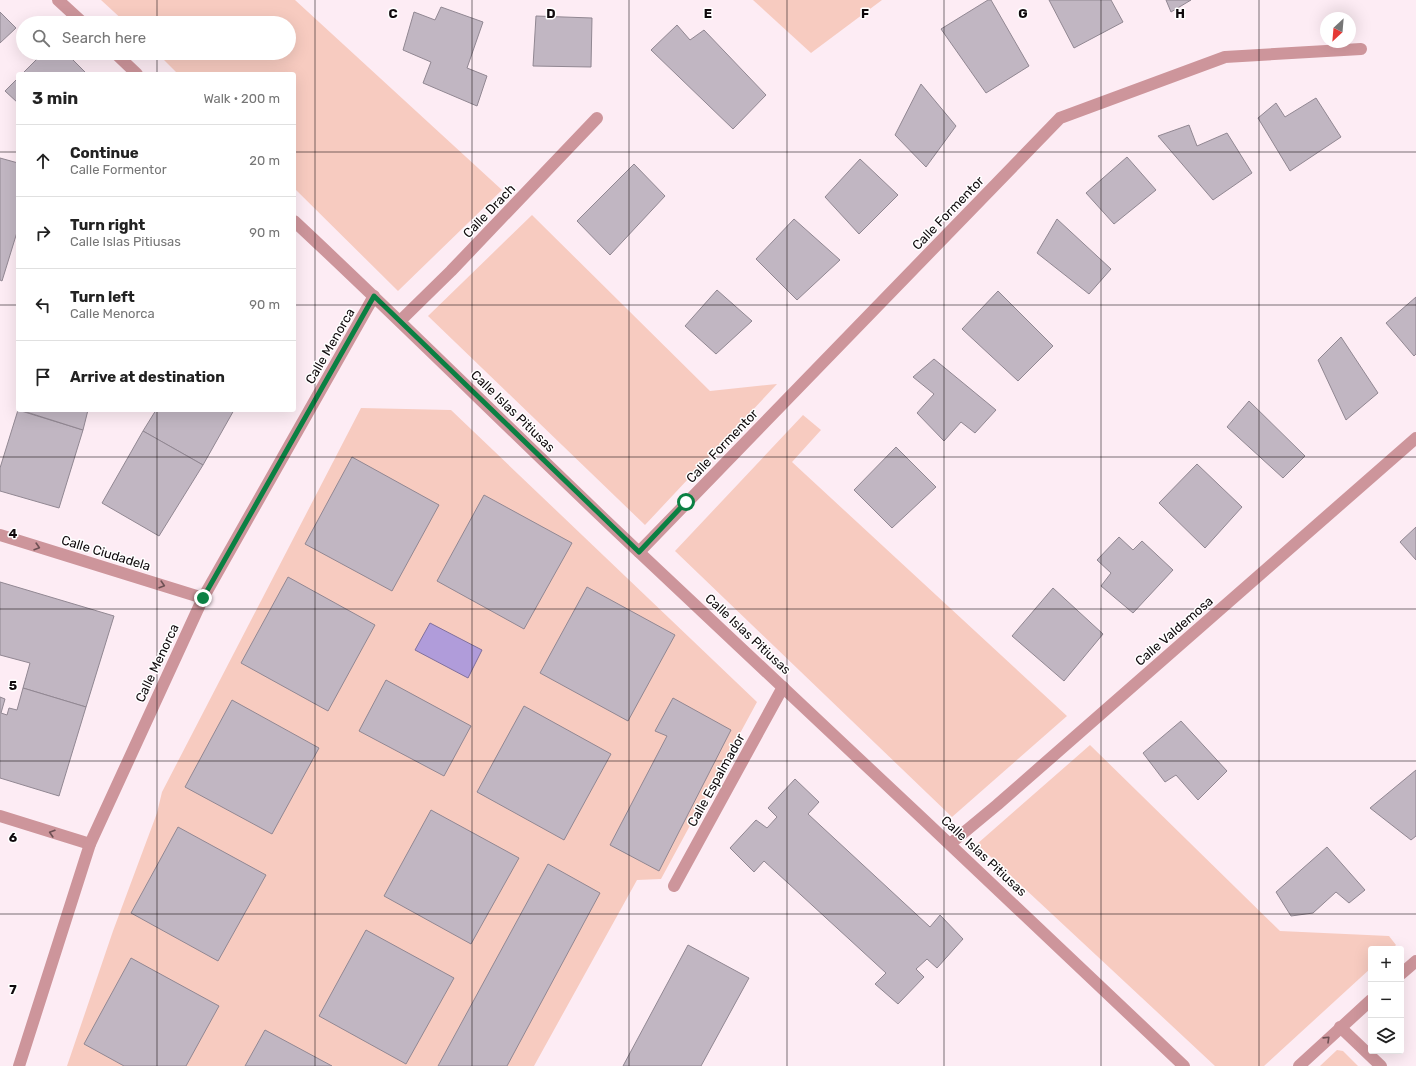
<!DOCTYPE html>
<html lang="en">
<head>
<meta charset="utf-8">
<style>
  :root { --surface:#fff; --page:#f2f2f2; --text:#222; --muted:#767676; --line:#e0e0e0 }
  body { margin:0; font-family:Rubik,sans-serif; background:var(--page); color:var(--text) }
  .controls { position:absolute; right:12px; bottom:12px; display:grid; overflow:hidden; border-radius:4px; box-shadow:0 4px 16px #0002 }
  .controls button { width:36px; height:36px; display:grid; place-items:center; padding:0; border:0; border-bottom:1px solid var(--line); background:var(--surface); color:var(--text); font:20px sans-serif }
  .compass { position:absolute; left:1320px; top:12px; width:36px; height:36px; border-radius:50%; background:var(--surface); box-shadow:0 4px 16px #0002; rotate:206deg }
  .stop { position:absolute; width:12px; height:12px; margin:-9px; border:3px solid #0b8043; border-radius:50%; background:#fff }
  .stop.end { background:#0b8043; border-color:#fff; box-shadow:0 1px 4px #0008 }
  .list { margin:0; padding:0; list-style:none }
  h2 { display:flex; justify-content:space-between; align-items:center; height:52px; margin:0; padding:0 16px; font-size:17px }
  h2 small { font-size:13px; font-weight:400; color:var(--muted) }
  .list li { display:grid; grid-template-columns:26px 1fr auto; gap:12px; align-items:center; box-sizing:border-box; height:72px; padding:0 16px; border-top:1px solid var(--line) }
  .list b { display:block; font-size:15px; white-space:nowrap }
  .list p { margin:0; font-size:13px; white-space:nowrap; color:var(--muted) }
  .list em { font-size:13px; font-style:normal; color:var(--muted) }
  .icon { flex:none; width:22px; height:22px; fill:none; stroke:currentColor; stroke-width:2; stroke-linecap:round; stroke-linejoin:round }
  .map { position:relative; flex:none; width:1416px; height:1066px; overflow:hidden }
  .search { position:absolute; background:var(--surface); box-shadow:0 4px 16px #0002; left:16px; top:16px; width:280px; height:44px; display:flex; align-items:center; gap:10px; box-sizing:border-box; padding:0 14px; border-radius:22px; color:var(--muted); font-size:15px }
  .panel { position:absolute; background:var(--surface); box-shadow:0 4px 16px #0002; left:16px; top:72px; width:280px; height:340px; border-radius:4px }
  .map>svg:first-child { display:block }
</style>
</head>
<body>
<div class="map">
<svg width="1416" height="1066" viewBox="0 0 1416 1066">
  <rect width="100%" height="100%" fill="#fdecf4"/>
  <!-- green -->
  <g fill="#f7cbc0">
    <polygon points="101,0 295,0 502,190 398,291 294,188 294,74 178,74 157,53 289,53 289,23 126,23"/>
    <polygon points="753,0 882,0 811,53"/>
    <polygon points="532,215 710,391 777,384 645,525 428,316"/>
    <polygon points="361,408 451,410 757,702 661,879 637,880 534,1066 67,1066 113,931 157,813 162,792"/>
    <polygon points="803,415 821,430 792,462 1067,716 952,817 675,551"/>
    <polygon points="1090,745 1280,931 1389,936 1396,945 1392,949 1371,949 1371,968 1264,1066 1215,1066 977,844"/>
    <polygon points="1337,1050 1343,1051 1358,1066 1320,1066"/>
  </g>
  <!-- water -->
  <polygon fill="#b09cda" stroke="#80709c" points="430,623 482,650 468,678 415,650"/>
  <!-- building -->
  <g fill="#c1b6c2" stroke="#918792">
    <polygon points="988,0 991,0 1029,66 986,93 941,29"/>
    <polygon points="1049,0 1111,0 1123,22 1074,48"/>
    <polygon points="1166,0 1191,0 1171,12"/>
    <polygon points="441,7 483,22 467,68 487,76 477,106 423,83 431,62 403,50 414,12 435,20"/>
    <polygon points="0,12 16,28 0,43"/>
    <polygon points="536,16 592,18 591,67 533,66"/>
    <polygon points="677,25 690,40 704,30 766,95 733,129 651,50"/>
    <polygon points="43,53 66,53 87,74 22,74"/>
    <polygon points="18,78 18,103 5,91"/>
    <polygon points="921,84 956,126 926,167 895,135"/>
    <polygon points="1316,98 1341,137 1290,171 1258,118 1276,103 1285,117"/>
    <polygon points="1189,125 1197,146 1227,133 1252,173 1213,200 1158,136"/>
    <polygon points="1127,157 1156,190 1114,224 1086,193"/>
    <polygon points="0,158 18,163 18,229 2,281 0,280"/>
    <polygon points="860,159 898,195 859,234 825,197"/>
    <polygon points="634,164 665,196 610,255 577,221"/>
    <polygon points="794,219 840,260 797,300 756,259"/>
    <polygon points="1057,219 1111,269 1089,294 1037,253"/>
    <polygon points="717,290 752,321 716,354 685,326"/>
    <polygon points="998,291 1053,346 1018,381 962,329"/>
    <polygon points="1416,297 1416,354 1414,356 1386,323"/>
    <polygon points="1341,337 1378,393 1346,420 1318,360"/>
    <polygon points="934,359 996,410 975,433 961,422 944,441 917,413 934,394 913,377"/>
    <polygon points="1249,401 1305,456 1283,478 1227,427"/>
    <polygon points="18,410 83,430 59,508 0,491 0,468"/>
    <polygon points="20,410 88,410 83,430"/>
    <polygon points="156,410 234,410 203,465 143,431"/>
    <polygon points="143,431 203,465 159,536 102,503"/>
    <polygon points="896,447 936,487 892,528 854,490"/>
    <polygon points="352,457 439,505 392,591 305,544"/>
    <polygon points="1197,464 1242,507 1205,548 1159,503"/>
    <polygon points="484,495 572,543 524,629 437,581"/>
    <polygon points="1416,527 1416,560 1400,542"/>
    <polygon points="1119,537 1133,550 1142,541 1173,570 1133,613 1101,586 1111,573 1097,560"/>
    <polygon points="288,577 375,625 328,711 241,663"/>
    <polygon points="0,582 114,616 86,707 23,688 30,663 0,655"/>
    <polygon points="587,587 675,635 628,721 540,673"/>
    <polygon points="1053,588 1103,634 1064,681 1012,636"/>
    <polygon points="386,680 471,726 444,776 359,731"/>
    <polygon points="23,688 86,707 59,796 0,778 0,697 5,699 1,713 7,715 9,708 17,710"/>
    <polygon points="673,698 731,730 659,871 610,845 667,736 655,731"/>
    <polygon points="232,700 319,748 272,834 185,787"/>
    <polygon points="524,706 611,754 564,840 477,792"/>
    <polygon points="1181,721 1227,771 1198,800 1176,775 1165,782 1143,753"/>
    <polygon points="1416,770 1416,836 1411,840 1370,808"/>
    <polygon points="795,779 819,802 808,814 930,927 940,915 963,939 937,968 927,959 916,969 924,977 898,1004 875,984 886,973 764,861 754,872 730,848 756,820 767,828 777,817 768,808"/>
    <polygon points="431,810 519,858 471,944 384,896"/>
    <polygon points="178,827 266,875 218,961 131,913"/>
    <polygon points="1327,847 1365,890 1349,903 1336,892 1313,913 1291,916 1276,892"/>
    <polygon points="548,864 600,893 507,1066 438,1066"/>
    <polygon points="366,930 454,978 406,1064 319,1016"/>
    <polygon points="688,945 749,978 701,1066 623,1066"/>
    <polygon points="131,958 219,1006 186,1066 124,1066 84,1044"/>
    <polygon points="265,1030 332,1066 245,1066"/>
  </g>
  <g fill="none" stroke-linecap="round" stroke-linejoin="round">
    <!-- minor -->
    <g stroke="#cd959b" stroke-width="12">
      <polyline points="58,0 83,23"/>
      <polyline points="115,53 137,74"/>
      <path d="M294,221C411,330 524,444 641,554C822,725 1004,894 1184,1066"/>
      <polyline points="400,321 451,271 597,118"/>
      <polyline points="0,535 203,598"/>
      <polyline points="639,552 1060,118 1225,57 1361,49"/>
      <polyline points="0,816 90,844"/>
      <polyline points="950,844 997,805 1416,438"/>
      <polyline points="674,886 783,687"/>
      <polyline points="1401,974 1416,961"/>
      <polyline points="1340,1027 1381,1066"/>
      <polyline points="19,1066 90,844 203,598 374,296"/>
      <polyline points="1299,1066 1371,1000"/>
    </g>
  </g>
  <!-- one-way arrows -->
  <defs><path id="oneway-chevron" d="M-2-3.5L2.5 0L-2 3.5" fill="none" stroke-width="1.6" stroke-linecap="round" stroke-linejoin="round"/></defs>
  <g stroke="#6e5054">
    <use href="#oneway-chevron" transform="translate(37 547) rotate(17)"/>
    <use href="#oneway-chevron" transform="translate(162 585) rotate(17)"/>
    <use href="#oneway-chevron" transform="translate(52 833) rotate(-163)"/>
    <use href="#oneway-chevron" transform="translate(1327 1039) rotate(-44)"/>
  </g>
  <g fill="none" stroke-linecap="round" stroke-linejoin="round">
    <!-- route -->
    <polyline stroke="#0b8043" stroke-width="5" points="203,598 374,296 639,552 686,502"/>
  </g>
  <!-- grid -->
  <path fill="none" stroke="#100a0d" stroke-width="1" stroke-opacity="0.55" d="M157,0V23M315,0V1066M472,0V1066M629,0V1066M787,0V1066M944,0V1066M1101,0V1066M1259,0V1066M157,53V74M0,152H18M294,152H1416M0,305H18M294,305H1416M157,410V1066M0,457H1416M0,609H1416M0,761H1416M0,914H1416"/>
  <g text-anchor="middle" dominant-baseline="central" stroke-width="3" stroke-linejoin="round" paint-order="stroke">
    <!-- street labels -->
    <g font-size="13" fill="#100a0d" stroke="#fff">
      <text transform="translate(489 211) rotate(-46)">Calle Drach</text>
      <text transform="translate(948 213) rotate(-46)">Calle Formentor</text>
      <text transform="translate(330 346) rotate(-60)">Calle Menorca</text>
      <text transform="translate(513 411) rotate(44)">Calle Islas Pitiusas</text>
      <text transform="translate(722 446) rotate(-46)">Calle Formentor</text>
      <text transform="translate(106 553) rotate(17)">Calle Ciudadela</text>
      <text transform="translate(1174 631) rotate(-41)">Calle Valdemosa</text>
      <text transform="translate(748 634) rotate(43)">Calle Islas Pitiusas</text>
      <text transform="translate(157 663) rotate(-65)">Calle Menorca</text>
      <text transform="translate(716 780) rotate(-61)">Calle Espalmador</text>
      <text transform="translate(984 856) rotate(43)">Calle Islas Pitiusas</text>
    </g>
  </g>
  <g font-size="13" text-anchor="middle" font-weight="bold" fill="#100a0d" stroke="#fff" stroke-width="3" stroke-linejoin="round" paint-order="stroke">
    <text x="393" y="18">C</text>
    <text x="551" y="18">D</text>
    <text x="708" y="18">E</text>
    <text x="865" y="18">F</text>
    <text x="1023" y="18">G</text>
    <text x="1180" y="18">H</text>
    <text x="13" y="538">4</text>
    <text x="13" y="690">5</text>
    <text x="13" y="842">6</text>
    <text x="13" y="994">7</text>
  </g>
</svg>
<div class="controls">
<button>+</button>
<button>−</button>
<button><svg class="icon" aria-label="layers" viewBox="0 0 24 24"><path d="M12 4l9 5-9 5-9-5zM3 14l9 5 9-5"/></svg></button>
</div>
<svg class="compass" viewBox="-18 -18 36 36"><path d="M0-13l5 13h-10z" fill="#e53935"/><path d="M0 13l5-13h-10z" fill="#767676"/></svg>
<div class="stop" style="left:686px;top:502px"></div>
<div class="stop end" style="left:203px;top:598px"></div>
<div class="search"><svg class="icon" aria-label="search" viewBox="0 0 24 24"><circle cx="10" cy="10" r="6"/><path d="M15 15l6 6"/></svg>Search here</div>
<section class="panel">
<h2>3 min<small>Walk · 200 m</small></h2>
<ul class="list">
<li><svg class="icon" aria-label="ahead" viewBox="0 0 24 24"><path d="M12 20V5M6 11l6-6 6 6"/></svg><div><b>Continue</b><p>Calle Formentor</p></div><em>20 m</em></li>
<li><svg class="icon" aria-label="right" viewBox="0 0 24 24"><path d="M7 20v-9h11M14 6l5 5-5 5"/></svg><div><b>Turn right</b><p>Calle Islas Pitiusas</p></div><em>90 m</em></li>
<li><svg class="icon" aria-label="left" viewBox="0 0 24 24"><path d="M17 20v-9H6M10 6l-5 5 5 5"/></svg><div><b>Turn left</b><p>Calle Menorca</p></div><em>90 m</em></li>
<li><svg class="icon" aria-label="arrive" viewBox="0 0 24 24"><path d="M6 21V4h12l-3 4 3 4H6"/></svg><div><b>Arrive at destination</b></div></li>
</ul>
</section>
</div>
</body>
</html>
